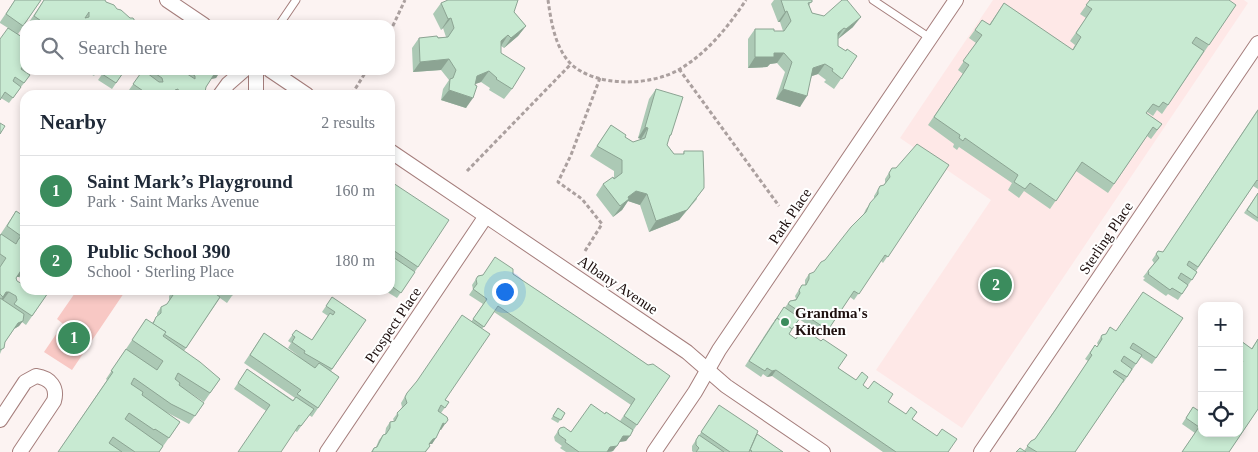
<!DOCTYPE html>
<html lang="en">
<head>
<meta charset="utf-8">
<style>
  :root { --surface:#fff; --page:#f2f2f3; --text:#1f2937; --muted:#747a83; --line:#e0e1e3; --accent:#3b8c5d }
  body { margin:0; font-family:Georgia,serif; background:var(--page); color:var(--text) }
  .controls { position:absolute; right:15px; bottom:15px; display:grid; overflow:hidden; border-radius:10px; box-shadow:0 2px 8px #0003 }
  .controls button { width:45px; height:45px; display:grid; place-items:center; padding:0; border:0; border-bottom:1px solid var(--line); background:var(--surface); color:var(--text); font:25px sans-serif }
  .you { position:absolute; left:504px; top:291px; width:18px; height:18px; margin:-12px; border:4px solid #fff; border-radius:50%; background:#1a73e8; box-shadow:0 0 0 8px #1a73e833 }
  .badge { display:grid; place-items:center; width:32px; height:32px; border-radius:50%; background:var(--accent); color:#fff; font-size:16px; font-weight:700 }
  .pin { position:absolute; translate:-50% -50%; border:2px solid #fff; box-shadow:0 1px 5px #0006 }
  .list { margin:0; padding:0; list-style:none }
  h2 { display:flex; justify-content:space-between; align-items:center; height:65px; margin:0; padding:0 20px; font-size:21px }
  h2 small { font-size:16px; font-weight:400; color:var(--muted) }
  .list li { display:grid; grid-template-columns:32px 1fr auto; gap:15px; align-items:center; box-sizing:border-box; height:70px; padding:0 20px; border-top:1px solid var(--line) }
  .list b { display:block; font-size:19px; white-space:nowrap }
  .list p { margin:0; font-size:16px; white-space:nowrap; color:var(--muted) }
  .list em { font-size:16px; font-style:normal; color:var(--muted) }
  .icon { flex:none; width:28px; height:28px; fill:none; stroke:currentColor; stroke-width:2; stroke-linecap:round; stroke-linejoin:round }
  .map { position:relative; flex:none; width:1258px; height:452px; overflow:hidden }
  .search { position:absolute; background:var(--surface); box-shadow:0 2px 8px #0003; left:20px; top:20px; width:375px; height:55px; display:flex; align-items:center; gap:12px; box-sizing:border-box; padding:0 18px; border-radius:15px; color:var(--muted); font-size:19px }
  .panel { position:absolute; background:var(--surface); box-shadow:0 2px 8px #0003; left:20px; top:90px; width:375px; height:205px; border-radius:15px }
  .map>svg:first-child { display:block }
</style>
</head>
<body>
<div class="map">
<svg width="1258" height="452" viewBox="0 0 1258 452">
  <rect width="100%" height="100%" fill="#fcf3f2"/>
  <!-- built -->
  <polygon fill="#fee8e7" points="993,0 1244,0 1248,3 962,428 876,370 991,200 900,138"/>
  <!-- green -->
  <polygon fill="#f8c8c4" points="77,290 126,290 72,370 44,352 63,324 57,319"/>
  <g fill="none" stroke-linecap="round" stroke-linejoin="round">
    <!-- service casing -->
    <g stroke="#a57e7c" stroke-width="9">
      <g id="service">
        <polyline points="873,0 930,38"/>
        <polyline points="279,25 296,0"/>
      </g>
    </g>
    <!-- minor casing -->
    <g stroke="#a57e7c" stroke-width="16">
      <g id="minor">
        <polyline points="167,0 204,25"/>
        <polyline points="256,70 256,95"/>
        <polyline points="270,70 307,95"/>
        <polyline points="220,95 228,84 244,70"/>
        <polyline points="390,151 687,352 726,386 823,452"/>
        <path d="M0,420L25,382L36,376C50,378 58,387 54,401L20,452"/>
        <polyline points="327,452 486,216"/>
        <polyline points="654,452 695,392 719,350 956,0"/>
        <polyline points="981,452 1258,43"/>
      </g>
    </g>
    <!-- path -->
    <g stroke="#aba09f" stroke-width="3" stroke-dasharray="4 2.5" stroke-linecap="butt">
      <path d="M548,0C551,21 555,48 571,64C597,88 652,86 680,69C708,52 728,27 746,0"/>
      <polyline points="390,32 405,0"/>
      <polyline points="679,69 779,206"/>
      <polyline points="352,94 367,70"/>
      <polyline points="467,171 571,64"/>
      <polyline points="585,251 602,224 582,199 558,182 571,155 600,78"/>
    </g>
    <!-- service -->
    <use href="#service" stroke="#fff" stroke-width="7"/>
    <!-- minor -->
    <use href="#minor" stroke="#fff" stroke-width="14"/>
  </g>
  <!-- wall -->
  <g fill="#acc9b5">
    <polygon points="15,0 41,0 18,34 25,39 25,70 30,70 28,74 30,75 9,103 1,98 8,28 0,23 0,22"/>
    <polygon points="44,0 106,2 140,25 34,25 29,22"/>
    <polygon points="774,0 812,0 809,6 812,13 853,27 838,39 838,46 846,51 857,56 834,89 824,82 826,80 818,74 812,76 800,107 776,99 785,72 777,63 770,64 767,67 748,68 748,39 755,29 774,31 783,31 780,22 778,22 771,4"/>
    <polygon points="1090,0 1236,5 1162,114 1157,110 1153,116 1147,112 1146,113 1162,124 1151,139 1147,136 1108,193 1076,171 1050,209 1024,191 1019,198 1008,190 1012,183 959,147 957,150 953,147 954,144 928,125 963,74 958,70 976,43 969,38 982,20 989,25 1004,3 1072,50 1075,45 1070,41 1086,18 1080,14"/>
    <polygon points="441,3 514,12 526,26 518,36 504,48 501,46 501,53 512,89 504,99 489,90 490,88 481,82 475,84 466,108 441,100 443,89 449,80 441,70 413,72 412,48 419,38 446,37 443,28 441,30 433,14"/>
    <polygon points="84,70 98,70 94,76"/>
    <polygon points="105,70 127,72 123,73 112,89 98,80"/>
    <polygon points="143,70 220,70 216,78 211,79 206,87 203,95 136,95 129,90"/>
    <polygon points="656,89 671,135 668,139 667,145 674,154 683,154 684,151 697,199 679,220 649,232 640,205 628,201 622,210 613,217 596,195 603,184 614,178 614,171 590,156 611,125 625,137 633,142 640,140 641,139 638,138 649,99"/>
    <polygon points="1258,109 1258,189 1253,186 1196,271 1197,272 1178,300 1168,294 1166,296 1143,280 1145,278 1143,277 1154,263 1152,260 1158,251 1163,252"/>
    <polygon points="949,165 883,263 881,261 854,300 850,297 824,336 799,319 789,334 912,419 948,452 883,452 772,376 767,377 763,374 761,377 745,366 772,324 790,301 796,299 795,296 802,285 805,285 805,280 809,274 814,273 825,260 863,215 866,209 874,199 874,196 880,186 884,186 885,183 885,179 892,168"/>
    <polygon points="390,181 418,267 397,298 384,290 390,290"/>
    <polygon points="1258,193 1258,222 1244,213"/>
    <polygon points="16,211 25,217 25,281 19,277 16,277 17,281 24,285 50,290 26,325 22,322 19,326 14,329 5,342 0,354 0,235"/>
    <polygon points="513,274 648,365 670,376 626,441 619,442 613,451 611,452 566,452 560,448 562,446 555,441 554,437 560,428 571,432 605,414 620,421 631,405 494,312 482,329 445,400 449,402 441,413 441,430 440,430 432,444 429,444 430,446 426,452 371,452 374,448 376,447 379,440 383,435 385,434 386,428 390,422 394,421 393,419 402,407 401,403 407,393 471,322 483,304 469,295 473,289 472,285 478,276 482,275"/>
    <polygon points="174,290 236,290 227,303 220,298 184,351 220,379 204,402 186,390 204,403 189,424 166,412 180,422 159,452 58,452 107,380 106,379 126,349 157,369 126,349 146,319 152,323 157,317 157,313 161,307 167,305 169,301 169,296"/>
    <polygon points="332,297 366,320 331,371 339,377 312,417 309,415 297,432 234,389 247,369 293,400 295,398 244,363 264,333 300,357 288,348 291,343 288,341 296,330 312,340 328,316 322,312"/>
    <polygon points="1183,318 1152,364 1141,357 1123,383 1122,383 1075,452 1016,452 1024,451 1031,441 1035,439 1088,361 1085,359 1095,345 1097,347 1098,345 1097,343 1102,335"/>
    <polygon points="1258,339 1258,409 1229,452 1182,452 1195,433 1182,424 1193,407 1202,413 1202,433 1239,433 1239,344 1241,341 1251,349"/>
    <polygon points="719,405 757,434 783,452 693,452 692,451 692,446"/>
    <polygon points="558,408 565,413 558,423 551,419"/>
  </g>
  <!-- shaded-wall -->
  <g fill="#8ca493">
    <polygon points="787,11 780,22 778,22 785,12"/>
    <polygon points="861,17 853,27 838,39 846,29"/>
    <polygon points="451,18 443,28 441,30 448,19"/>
    <polygon points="526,26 518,36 504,48 511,38"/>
    <polygon points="844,28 837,38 838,33"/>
    <polygon points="508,35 501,46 501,41"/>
    <polygon points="774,53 784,53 777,63 770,64 767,67 748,68 755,57"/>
    <polygon points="449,59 441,70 413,72 420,62"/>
    <polygon points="825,64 818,74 806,78 813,68"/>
    <polygon points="489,71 481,82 470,86 477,76"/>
    <polygon points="220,72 216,78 211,79 215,73"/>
    <polygon points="783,89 807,96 800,107 776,99"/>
    <polygon points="449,90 473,98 466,108 441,100"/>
    <polygon points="645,127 648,128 641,139 638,138"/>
    <polygon points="704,188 679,220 649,232 656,221"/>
    <polygon points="636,191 647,194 640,205 628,201 622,210 613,217 628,197"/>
    <polygon points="25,268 19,277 16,277 22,269"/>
    <polygon points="6,292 9,292 3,300 0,301"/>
    <polygon points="23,321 19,326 14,329 18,323"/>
    <polygon points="776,370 772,376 767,377 772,371"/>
    <polygon points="443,423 445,424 441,430 439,429"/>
    <polygon points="623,436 630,436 626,441 619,442"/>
    <polygon points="436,438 432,444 428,444 433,439"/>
    <polygon points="617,446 613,451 607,452 610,447"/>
  </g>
  <!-- building -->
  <g fill="#c8ead2" stroke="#8ca493" fill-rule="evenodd">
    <polygon points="15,0 41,0 23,26 6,14"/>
    <path d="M44,0H105L106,2L114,5L117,9L121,10L130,18H133L135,21L138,22L140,25H107V24L102,25H47L34,16ZM89,12V17L85,18Z"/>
    <polygon points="448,0 518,0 514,12 526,26 511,38 508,35 501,41 501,53 525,68 512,89 496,79 497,78 489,71 477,76 475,85 477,86 473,98 449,90 450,79 453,78 456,70 449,59 420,62 419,38 437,36 438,38 448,37 454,28 451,18 448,19 441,3"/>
    <polygon points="781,0 812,0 812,2 808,3 812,13 824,16 842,0 847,0 861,17 846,29 844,28 838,33 838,46 846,51 847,49 857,56 842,79 832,71 833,69 825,64 813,68 807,96 783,89 792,62 784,53 774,53 774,57 755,57 755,29 774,29 774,31 784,31 791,21 787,11 785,12"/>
    <polygon points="1090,0 1229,0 1236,5 1209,45 1196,37 1192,43 1204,51 1168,105 1163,102 1159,107 1153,104 1146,113 1162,124 1157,130 1153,127 1114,184 1082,162 1056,201 1030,183 1025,189 1014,182 1018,175 965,138 963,141 959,138 960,135 934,117 969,65 963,61 982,35 975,30 982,20 990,25 1004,3 1073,50 1081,37 1076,33 1092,9 1086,5"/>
    <polygon points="8,28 25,39 25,67 23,66 21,69 30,75 24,83 15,77 13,81 21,87 13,98 5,92 0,100 0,39"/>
    <polygon points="105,70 125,70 116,83 102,74"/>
    <path d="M143,70L159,82H163L162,78L150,70H181L195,79V76L187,70H220V72L215,73L206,87L205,92L201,95H149L133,84ZM178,89L179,93H175V90Z"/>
    <polygon points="656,89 683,97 671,135 670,135 667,145 674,154 684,154 684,151 703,151 704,179 704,188 687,210 656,221 647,194 636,191 628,197 629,199 620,206 603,184 613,177 614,179 622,173 622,160 597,146 611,125 626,135 625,137 633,142 645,138 648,128 645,127"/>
    <polygon points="1258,110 1258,181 1257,180 1198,267 1189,261 1187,265 1197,272 1192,280 1181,273 1180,275 1178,278 1188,285 1182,294 1172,288 1170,290 1148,274 1149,273 1148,271 1159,258 1156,254 1158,251 1163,252"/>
    <polygon points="0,123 5,126 0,134"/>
    <polygon points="917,144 949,165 888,257 885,255 859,294 854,291 828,330 788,304 790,301 796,300 800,293 799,290 802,285 806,285 809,279 809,274 814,272 821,262 825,260 851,227 866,212 870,203 878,194 878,190 880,186 884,185 890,177 889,173 892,168 896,168"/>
    <polygon points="390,181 449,220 418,267 390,248"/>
    <polygon points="1258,193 1258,218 1247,210"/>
    <polygon points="16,211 25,217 25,268 22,269 16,278 17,281 24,285 25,285 25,290 50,290 32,316 14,304 17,300 16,296 9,292 6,292 3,297 0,294 0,267 6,258 0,254 0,236 1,234 16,244 18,240 21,236 7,226"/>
    <polygon points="390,255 415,272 401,293 390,285"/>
    <polygon points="495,257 513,269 513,274 598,331 648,365 653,364 670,376 637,425 624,416 635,399 498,306 484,327 473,319 487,299 473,289 477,284 476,279 478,276 483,275"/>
    <polygon points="174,290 210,290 220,297 186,348 164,334 166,332 153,324 156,317 161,313 161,307 167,304 173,295"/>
    <polygon points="225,290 236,290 233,295"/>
    <polygon points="1143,292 1183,318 1156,358 1133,343 1130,348 1142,355 1136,364 1124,356 1121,361 1132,369 1127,377 1115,370 1113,372 1124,380 1075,452 1037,452 1027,446 1031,441 1035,439 1056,409 1092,355 1090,353 1095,345 1097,347 1102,339 1101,337 1102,335 1106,334 1110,327 1116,331"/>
    <polygon points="332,297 366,320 332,369 304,353 305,351 292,342 295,337 292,335 296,330 312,340 330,313 333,315 335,312 326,306"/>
    <polygon points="0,298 24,314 23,321 18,323 5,342 4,348 0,350"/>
    <polygon points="784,307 800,318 792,329 777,318 775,321"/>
    <polygon points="462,315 490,334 445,400 449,402 445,408 441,405 438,411 447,417 448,420 445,424 443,423 436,438 433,439 429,444 430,446 425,452 372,452 374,448 377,447 383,435 386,434 390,428 390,422 395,421 398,415 397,413 407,403 405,397 407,393 417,381"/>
    <polygon points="777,318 792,329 789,334 796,339 803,328 821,341 823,339 847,355 838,368 856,380 862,372 868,377 863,385 868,389 874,381 893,394 888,402 906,414 911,407 917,412 912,419 937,436 942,429 957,439 948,452 896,452 776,370 772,371 767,368 765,371 749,361"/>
    <polygon points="146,319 166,332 163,336 200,362 220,379 210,393 178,373 175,379 180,383 179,385 204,403 195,416 171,404 134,378 131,384 143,392 142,395 180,422 169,438 155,429 154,430 129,413 125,419 163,446 159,452 135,452 113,437 109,443 122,452 58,452 113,372 111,371 126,349 157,370 163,361 132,340"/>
    <polygon points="264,333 315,368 319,363 339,377 318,408 297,394 301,390 250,355"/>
    <polygon points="1258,339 1258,409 1229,452 1182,452 1199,427 1186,418 1193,407 1202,413 1202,433 1239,433 1239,367 1243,361 1239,359 1239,344 1241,341 1252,349"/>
    <polygon points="247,369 293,401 296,397 314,409 301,426 299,425 281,452 238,452 270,405 238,383"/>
    <polygon points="591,404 605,414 606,412 633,430 630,436 623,436 617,446 610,447 607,452 579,452 565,442 566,440 559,435 558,431 560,428 564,427 571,432"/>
    <polygon points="719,405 758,431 749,452 730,452 701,432"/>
    <polygon points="558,408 565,413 561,420 553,416"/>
    <polygon points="757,434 783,452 751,452 752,451 750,450"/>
    <polygon points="699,435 724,452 696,452 699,448 696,445 696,440"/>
    <polygon points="1020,448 1026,452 1016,452"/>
  </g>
  <!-- markers -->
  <circle fill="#3b8c5d" stroke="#fff" stroke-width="2" cx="785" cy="322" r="5"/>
  <g text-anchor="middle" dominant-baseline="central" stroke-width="4" stroke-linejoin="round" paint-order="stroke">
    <!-- street labels -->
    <g font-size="15" fill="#1e100f" stroke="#fff">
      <text transform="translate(790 216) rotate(-56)">Park Place</text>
      <text transform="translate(1106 238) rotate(-56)">Sterling Place</text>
      <text transform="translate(618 285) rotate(34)">Albany Avenue</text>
      <text transform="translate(393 325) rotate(-56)">Prospect Place</text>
    </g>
    <!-- poi labels -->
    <g font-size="15" font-weight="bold" fill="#1e100f" stroke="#fff" text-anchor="start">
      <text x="795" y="313">Grandma's<tspan x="795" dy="17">Kitchen</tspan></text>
    </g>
  </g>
</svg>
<div class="controls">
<button>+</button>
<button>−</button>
<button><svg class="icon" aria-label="locate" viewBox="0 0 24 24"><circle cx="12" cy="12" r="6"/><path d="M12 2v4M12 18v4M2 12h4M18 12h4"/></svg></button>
</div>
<div class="you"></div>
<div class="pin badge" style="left:74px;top:338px">1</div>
<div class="pin badge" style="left:996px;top:285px">2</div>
<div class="search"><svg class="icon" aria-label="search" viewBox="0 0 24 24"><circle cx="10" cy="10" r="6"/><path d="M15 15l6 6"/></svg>Search here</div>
<section class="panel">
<h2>Nearby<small>2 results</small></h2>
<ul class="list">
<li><span class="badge">1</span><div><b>Saint Mark’s Playground</b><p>Park · Saint Marks Avenue</p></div><em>160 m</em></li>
<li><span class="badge">2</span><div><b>Public School 390</b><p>School · Sterling Place</p></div><em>180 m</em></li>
</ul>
</section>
</div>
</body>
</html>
